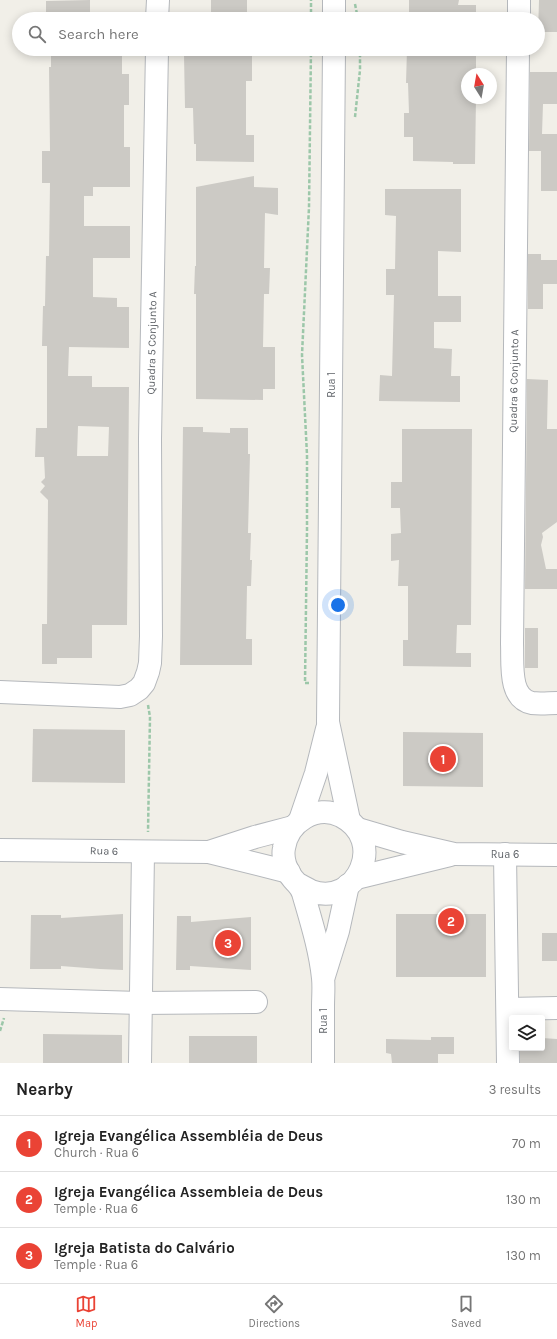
<!DOCTYPE html>
<html lang="en">
<head>
<meta charset="utf-8">
<style>
  :root { --surface:#fff; --page:#f2f2f2; --text:#222; --muted:#767676; --line:#e0e0e0; --accent:#ea4335 }
  body { margin:0; font-family:Karla,sans-serif; background:var(--page); color:var(--text) }
  .controls { position:absolute; right:12px; bottom:12px; display:grid; overflow:hidden; border-radius:4px; box-shadow:0 2px 10px #0003 }
  .controls button { width:36px; height:36px; display:grid; place-items:center; padding:0; border:0; border-bottom:1px solid var(--line); background:var(--surface); color:var(--text); font:20px sans-serif }
  .compass { position:absolute; left:461px; top:68px; width:36px; height:36px; border-radius:50%; background:var(--surface); box-shadow:0 2px 10px #0003; rotate:349deg }
  .you { position:absolute; left:338px; top:605px; width:14px; height:14px; margin:-10px; border:3px solid #fff; border-radius:50%; background:#1a73e8; box-shadow:0 0 0 6px #1a73e833 }
  .badge { display:grid; place-items:center; width:26px; height:26px; border-radius:50%; background:var(--accent); color:#fff; font-size:13px; font-weight:700 }
  .pin { position:absolute; translate:-50% -50%; border:2px solid #fff; box-shadow:0 1px 4px #0006 }
  .list { margin:0; padding:0; list-style:none }
  h2 { display:flex; justify-content:space-between; align-items:center; height:52px; margin:0; padding:0 16px; font-size:17px }
  h2 small { font-size:13px; font-weight:400; color:var(--muted) }
  .list li { display:grid; grid-template-columns:26px 1fr auto; gap:12px; align-items:center; box-sizing:border-box; height:56px; padding:0 16px; border-top:1px solid var(--line) }
  .list b { display:block; font-size:15px; white-space:nowrap }
  .list p { margin:0; font-size:13px; white-space:nowrap; color:var(--muted) }
  .list em { font-size:13px; font-style:normal; color:var(--muted) }
  .icon { flex:none; width:22px; height:22px; fill:none; stroke:currentColor; stroke-width:2; stroke-linecap:round; stroke-linejoin:round }
  .map { position:relative; flex:none; width:557px; height:1063px; overflow:hidden }
  .search { position:absolute; background:var(--surface); box-shadow:0 2px 10px #0003; left:12px; right:12px; top:12px; height:44px; display:flex; align-items:center; gap:10px; box-sizing:border-box; padding:0 14px; border-radius:22px; color:var(--muted); font-size:15px }
  .sheet { height:220px; background:var(--surface) }
  nav { display:flex; justify-content:space-around; align-items:center; box-sizing:border-box; height:56px; border-top:1px solid var(--line); background:var(--surface); font-size:11px; color:var(--muted) }
  nav a { display:grid; justify-items:center; gap:2px }
  nav .on { color:var(--accent) }
  .map>svg:first-child { display:block }
</style>
</head>
<body>
<div class="map">
<svg width="557" height="1063" viewBox="0 0 557 1063">
  <rect width="100%" height="100%" fill="#f1efe8"/>
  <!-- building -->
  <g fill="#cccac5" fill-rule="evenodd">
    <polygon points="90,0 90,19 46,19 46,1"/>
    <rect x="211" y="0" width="36" height="19"/>
    <polygon points="409,0 459,0 458,5 476,5 476,19 409,19"/>
    <polygon points="539,0 557,0 557,32 538,32"/>
    <path d="M51,49H122V74H129V105H124V147H130V187H93V196H84V226H130V258H93V297L117,298V307H129V348L69,347L68,376H92V387H129L127,625H92V658H57V664H42V624H47L48,500L40,492L45,486L41,482L45,478L44,457H35L36,428H47V346H42L43,306H45L46,256H49L50,183H42V151H50L49,67H51ZM78,426L109,427L108,456H77Z"/>
    <polygon points="204,49 252,49 252,81 246,81 246,135 254,135 254,162 196,161 196,144 194,144 193,108 185,108 184,55 204,55"/>
    <polygon points="407,49 476,49 476,74 467,74 467,98 476,98 475,164 453,164 453,162 413,161 413,137 404,137 404,113 409,113 408,83 406,83"/>
    <polygon points="530,72 557,72 557,104 543,104 542,134 557,134 557,191 541,191 541,151 529,151"/>
    <polygon points="254,176 254,187 278,188 278,215 265,213 264,268 270,268 269,294 264,294 263,347 275,347 275,389 263,389 263,400 196,399 196,294 194,294 195,266 196,266 196,187"/>
    <polygon points="385,189 461,189 461,252 438,251 438,296 461,296 461,322 434,322 434,348 452,349 451,376 460,376 460,402 379,401 380,375 392,376 394,295 386,295 386,269 395,269 396,216 385,215"/>
    <polygon points="528,254 541,254 541,260 557,260 557,284 543,284 543,309 528,309"/>
    <polygon points="527,379 548,380 547,429 557,429 557,522 542,533 543,537 541,545 546,569 557,569 557,589 525,589"/>
    <polygon points="183,427 203,427 203,432 230,433 230,428 248,428 248,454 250,454 248,533 251,533 250,560 252,560 251,586 247,586 246,639 252,639 252,665 180,665"/>
    <polygon points="402,429 472,429 471,625 457,625 456,653 471,653 471,667 403,666 403,640 408,640 408,586 398,586 399,560 391,561 391,534 401,533 400,508 391,508 391,482 402,482"/>
    <rect x="525" y="628" width="13" height="40"/>
    <polygon points="33,729 125,730 125,783 32,782"/>
    <polygon points="403,732 483,733 483,787 403,786"/>
    <polygon points="123,914 123,970 100,969 61,966 61,969 30,969 31,915 61,915 61,918"/>
    <rect x="396" y="914" width="90" height="63"/>
    <polygon points="177,916 191,916 191,922 251,917 251,970 190,966 190,970 176,970"/>
    <rect x="542" y="933" width="15" height="28"/>
    <polygon points="43,1034 122,1035 122,1063 43,1063"/>
    <rect x="189" y="1036" width="68" height="27"/>
    <polygon points="431,1037 454,1037 454,1054 438,1054 438,1063 392,1063 391,1054 386,1053 386,1039 431,1040"/>
    <polygon points="542,1038 557,1039 557,1063 520,1063 520,1048 542,1048"/>
  </g>
  <g fill="none" stroke-linecap="round" stroke-linejoin="round">
    <!-- minor casing -->
    <g stroke="#b5b8bc" stroke-width="24">
      <g id="minor">
        <polyline points="157,19 158,0"/>
        <polyline points="334,19 334,0"/>
        <polyline points="519,19 519,0"/>
        <polyline points="334,49 328,722 349,820"/>
        <path d="M518,49L512,644C513,663 508,698 532,703C540,704 549,703 557,703"/>
        <polyline points="0,692 120,697 130,695 139,689 144,683 148,672 150,663 151,636 150,439 157,49"/>
        <polyline points="300,820 316,773 327,729"/>
        <polyline points="358,829 402,842 454,854 557,855"/>
        <polyline points="0,850 209,852 289,872"/>
        <polyline points="209,852 255,837 293,827"/>
        <polyline points="505,854 508,1063"/>
        <polyline points="356,878 450,855"/>
        <path d="M300,885C304,887 307,889 311,891C357,908 388,840 341,816C316,804 288,822 284,848C282,858 286,871 293,879C298,885 300,885 303,893C311,921 320,949 323,978C324,987 323,997 323,1006C323,1025 323,1044 323,1063"/>
        <polyline points="324,976 338,931 348,885"/>
        <polyline points="0,999 140,1003 256,1002"/>
        <polyline points="508,1009 557,1008"/>
        <polyline points="140,1063 143,852"/>
      </g>
    </g>
    <!-- path -->
    <g stroke="#9cc7a9" stroke-width="2.5" stroke-dasharray="4 2" stroke-linecap="butt">
      <polyline points="355,4 358,19"/>
      <polyline points="311,19 311,0"/>
      <polyline points="355,117 360,70 360,49"/>
      <polyline points="309,683 305,683 307,530 307,455 302,355 309,207 311,49"/>
      <polyline points="148,705 150,717 148,832"/>
      <polyline points="0,1031 4,1018"/>
    </g>
    <!-- minor -->
    <use href="#minor" stroke="#fff" stroke-width="22"/>
  </g>
  <g text-anchor="middle" dominant-baseline="central" stroke-width="3" stroke-linejoin="round" paint-order="stroke">
    <!-- street labels -->
    <g font-size="11" fill="#5f6368" stroke="#fff">
      <text transform="translate(152 343) rotate(-89)">Quadra 5 Conjunto A</text>
      <text transform="translate(514 381) rotate(-89)">Quadra 6 Conjunto A</text>
      <text transform="translate(331 385) rotate(-90)">Rua 1</text>
      <text transform="translate(104 851) rotate(1)">Rua 6</text>
      <text x="505" y="854">Rua 6</text>
      <text transform="translate(323 1021) rotate(-90)">Rua 1</text>
    </g>
  </g>
</svg>
<div class="controls">
<button><svg class="icon" aria-label="layers" viewBox="0 0 24 24"><path d="M12 4l9 5-9 5-9-5zM3 14l9 5 9-5"/></svg></button>
</div>
<svg class="compass" viewBox="-18 -18 36 36"><path d="M0-13l5 13h-10z" fill="#e53935"/><path d="M0 13l5-13h-10z" fill="#767676"/></svg>
<div class="you"></div>
<div class="pin badge" style="left:443px;top:759px">1</div>
<div class="pin badge" style="left:451px;top:921px">2</div>
<div class="pin badge" style="left:228px;top:943px">3</div>
<div class="search"><svg class="icon" aria-label="search" viewBox="0 0 24 24"><circle cx="10" cy="10" r="6"/><path d="M15 15l6 6"/></svg>Search here</div>
</div>
<section class="sheet">
<h2>Nearby<small>3 results</small></h2>
<ul class="list">
<li><span class="badge">1</span><div><b>Igreja Evangélica Assembléia de Deus</b><p>Church · Rua 6</p></div><em>70 m</em></li>
<li><span class="badge">2</span><div><b>Igreja Evangélica Assembleia de Deus</b><p>Temple · Rua 6</p></div><em>130 m</em></li>
<li><span class="badge">3</span><div><b>Igreja Batista do Calvário</b><p>Temple · Rua 6</p></div><em>130 m</em></li>
</ul>
</section>
<nav>
<a class="on"><svg class="icon" aria-label="map" viewBox="0 0 24 24"><path d="M3 6l6-2 6 2 6-2v14l-6 2-6-2-6 2zM9 4v14M15 6v14"/></svg>Map</a>
<a><svg class="icon" aria-label="directions" viewBox="0 0 24 24"><path d="M12 3l9 9-9 9-9-9zM9 14v-3h6M13 9l2 2-2 2"/></svg>Directions</a>
<a><svg class="icon" aria-label="saved" viewBox="0 0 24 24"><path d="M7 4h10v16l-5-4-5 4z"/></svg>Saved</a>
</nav>
</body>
</html>
